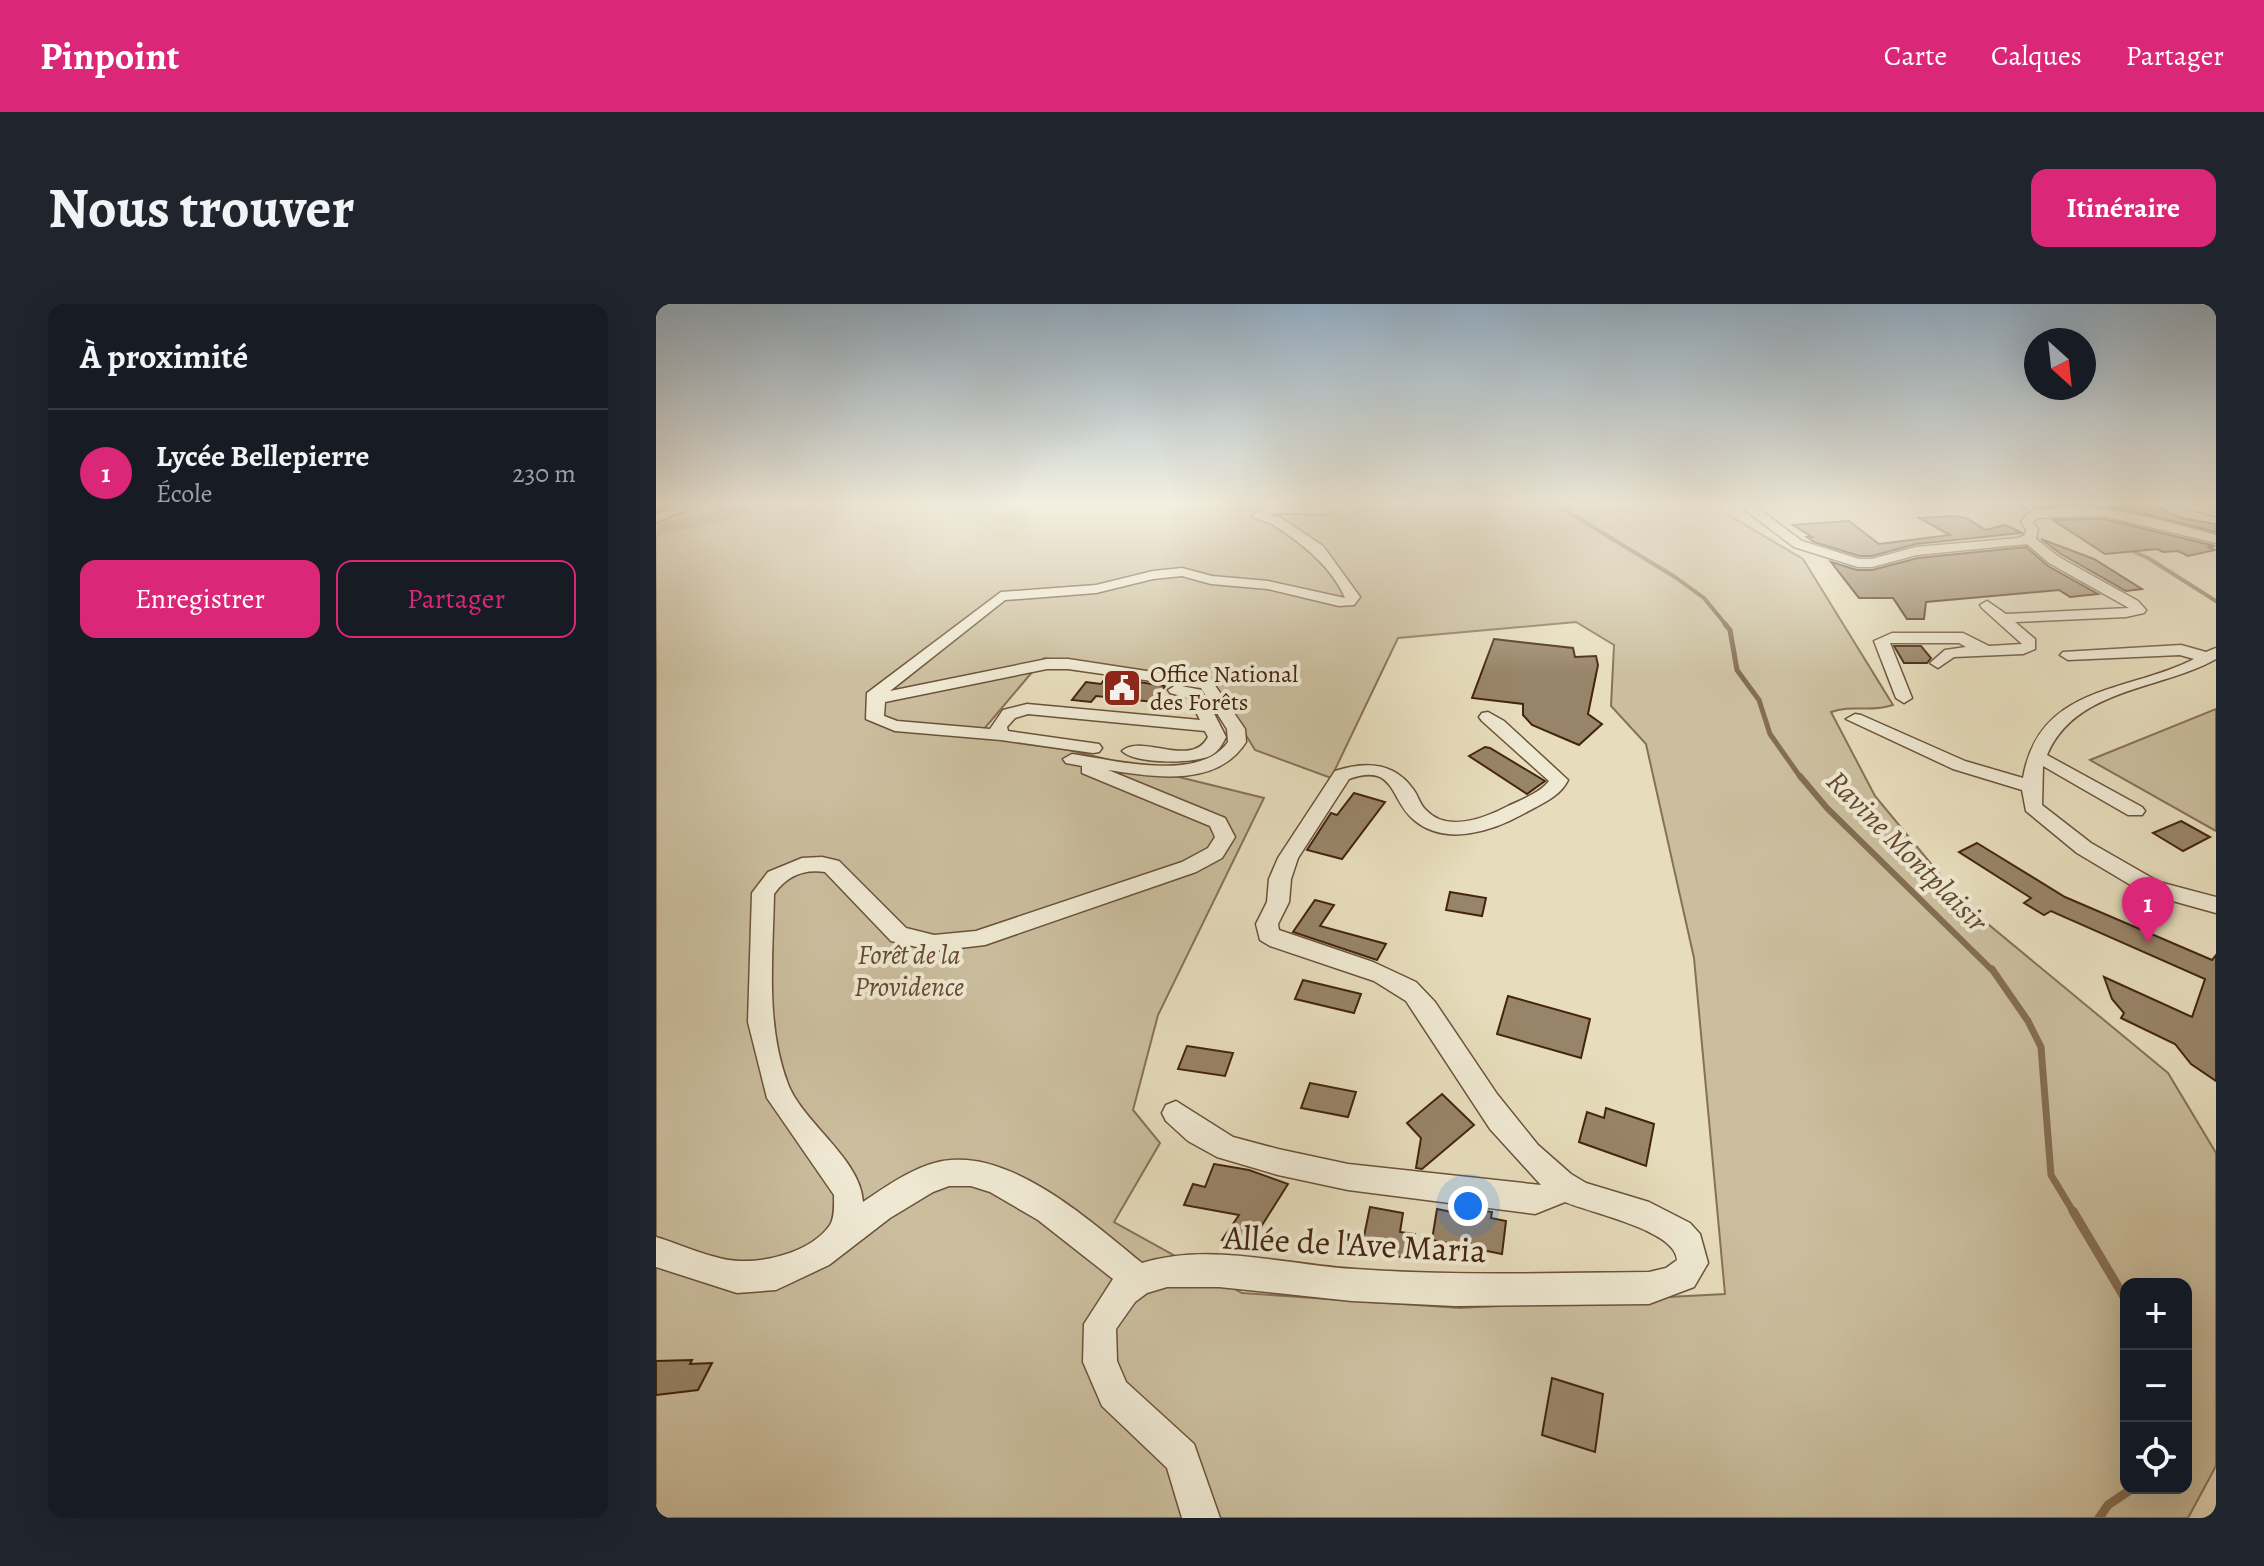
<!DOCTYPE html>
<html lang="fr">
<head>
<meta charset="utf-8">
<style>
  :root { --surface:#171b24; --page:#20242c; --text:#f1f3f6; --muted:#9ea1a6; --line:#363941; --accent:#db2777 }
  body { margin:0; font-family:Alegreya,serif; background:var(--page); color:var(--text) }
  .controls { position:absolute; right:24px; bottom:24px; display:grid; overflow:hidden; border-radius:16px; box-shadow:0 8px 32px #0002 }
  .controls button { width:72px; height:72px; display:grid; place-items:center; padding:0; border:0; border-bottom:2px solid var(--line); background:var(--surface); color:var(--text); font:40px sans-serif }
  .compass { position:absolute; left:1368px; top:24px; width:72px; height:72px; border-radius:50%; background:var(--surface); box-shadow:0 8px 32px #0002; rotate:153deg }
  .you { position:absolute; left:812px; top:902px; width:28px; height:28px; margin:-20px; border:6px solid #fff; border-radius:50%; background:#1a73e8; box-shadow:0 0 0 12px #1a73e833 }
  .badge { display:grid; place-items:center; width:52px; height:52px; border-radius:50%; background:var(--accent); color:#fff; font-size:26px; font-weight:700 }
  .pin { position:absolute; translate:-50% -66px; filter:drop-shadow(0 2px 4px #0008) }
  .pin::after { content:''; position:absolute; top:42px; width:28px; height:24px; background:inherit; clip-path:polygon(0 0,100% 0,50% 100%) }
  .list { margin:0; padding:0; list-style:none }
  h2 { display:flex; justify-content:space-between; align-items:center; height:104px; margin:0; padding:0 32px; font-size:34px }
  h2 small { font-size:26px; font-weight:400; color:var(--muted) }
  .list li { display:grid; grid-template-columns:52px 1fr auto; gap:24px; align-items:center; box-sizing:border-box; height:128px; padding:0 32px; border-top:2px solid var(--line) }
  .list b { display:block; font-size:30px; white-space:nowrap }
  .list p { margin:0; font-size:26px; white-space:nowrap; color:var(--muted) }
  .list em { font-size:26px; font-style:normal; color:var(--muted) }
  .actions { display:flex; gap:16px; padding:24px 32px }
  .actions a { flex:1; padding:18px 0; border:2px solid var(--accent); border-radius:16px; text-align:center; font-size:28px; color:var(--accent) }
  .actions .main { background:var(--accent); color:#fff }
  .icon { flex:none; width:44px; height:44px; fill:none; stroke:currentColor; stroke-width:2; stroke-linecap:round; stroke-linejoin:round }
  .map { position:relative; flex:none; width:1560px; height:1214px; overflow:hidden; border-radius:16px }
  header { display:flex; align-items:center; gap:48px; box-sizing:border-box; height:112px; padding:0 40px; background:var(--accent); color:#fff }
  header strong { font-size:38px }
  nav { display:flex; gap:44px; margin-inline-start:auto; font-size:28px }
  .intro { display:flex; align-items:center; justify-content:space-between; box-sizing:border-box; height:192px; padding:0 48px }
  h1 { margin:0; font-size:56px }
  .button { padding:20px 36px; border-radius:16px; background:var(--accent); color:#fff; font-size:28px; font-weight:700 }
  main { display:flex; gap:48px; padding:0 48px }
  aside { flex:1; background:var(--surface); border-radius:16px; box-shadow:0 8px 32px #0002 }
  .map>svg:first-child { display:block }
</style>
</head>
<body>
<header>
<strong>Pinpoint</strong>
<nav><a>Carte</a><a>Calques</a><a>Partager</a></nav>
</header>
<div class="intro"><h1>Nous trouver</h1><a class="button">Itinéraire</a></div>
<main>
<aside>
<h2>À proximité<small></small></h2>
<ul class="list">
<li><span class="badge">1</span><div><b>Lycée Bellepierre</b><p>École</p></div><em>230 m</em></li>
</ul>
<div class="actions"><a class="main">Enregistrer</a><a>Partager</a></div>
</aside>
<div class="map">
<svg width="1560" height="1214" viewBox="0 0 1560 1214">
  <rect width="100%" height="100%" fill="#e7ddbc"/>
  <filter id="stains"><feTurbulence type="fractalNoise" baseFrequency=".0025" numOctaves="4"/><feColorMatrix values="0 0 0 0 .2 0 0 0 0 .09 0 0 0 0 .02 0 0 0 .5 -.17"/></filter>
  <radialGradient id="worn" r=".72"><stop offset=".6" stop-color="#630" stop-opacity="0"/><stop offset="1" stop-color="#630" stop-opacity=".3"/></radialGradient>
  <!-- green -->
  <g fill="#cbbe9e" stroke="#877156" stroke-width="2" fill-rule="evenodd">
    <path d="M0,200H1054L1147,255L1237,401C1214,409 1196,400 1175,408L1219,492L1309,601L1512,769L1560,849V1162L1532,1214H0ZM920,318L958,341L955,402L990,440L1038,654L1069,990L804,1004L586,989L458,918L504,839L477,806L502,711L608,494L328,425L388,354L556,376L599,446L675,474L742,334ZM1470,980H1530V1184H1470Z"/>
    <polygon points="1560,405 1560,527 1434,456"/>
  </g>
  <g fill="none" stroke-linecap="round" stroke-linejoin="round">
    <!-- stream-far4 -->
    <g stroke="#846d53" stroke-width="4">
      <polyline points="899,200 1019,273 1048,294 1071,322"/>
      <polyline points="1358,200 1368,205"/>
      <polyline points="1470,244 1492,254 1560,297"/>
    </g>
    <!-- stream-far3 -->
    <polyline stroke="#846d53" stroke-width="5" points="1069,320 1074,326 1081,366 1103,396 1114,430 1145,474"/>
    <!-- stream-far2 -->
    <polyline stroke="#846d53" stroke-width="6" points="1144,472 1171,504 1337,667"/>
    <!-- stream-far1 -->
    <polyline stroke="#846d53" stroke-width="7" points="1336,665 1372,717 1385,743 1395,871 1418,909"/>
    <!-- stream -->
    <g stroke="#846d53" stroke-width="9">
      <polyline points="1417,907 1470,996"/>
      <polyline points="1443,1214 1452,1201 1477,1184"/>
    </g>
    <!-- river -->
    <polygon fill="#af9e81" fill-rule="evenodd" points="82,200 111,200 77,216 0,231 0,219 65,207"/>
  </g>
  <!-- building -->
  <g fill="#988468" stroke="#43240e" stroke-width="2">
    <polygon points="1373,200 1497,200 1525,214 1560,220 1560,228 1468,205 1421,201 1379,204"/>
    <polygon points="1297,212 1310,214 1330,226 1349,221 1366,229 1260,240 1216,252 1203,252 1158,238 1151,233 1156,233 1137,221 1193,217 1223,240 1294,231 1263,214"/>
    <polygon points="1448,215 1559,242 1552,243 1559,246 1532,252 1522,247 1507,248 1501,245 1449,250 1397,216"/>
    <polygon points="1385,235 1438,255 1486,285 1470,287 1405,250"/>
    <polygon points="1370,243 1392,262 1442,290 1414,293 1403,286 1270,298 1268,315 1251,315 1237,294 1203,294 1175,258 1201,266 1216,266 1262,254"/>
    <polygon points="838,335 917,344 919,353 940,352 942,361 932,410 946,420 923,441 876,421 867,411 867,400 816,394"/>
    <polygon points="1238,342 1265,342 1275,354 1271,359 1248,359"/>
    <polygon points="450,373 509,382 498,398 440,392 435,398 416,396 430,378 445,380"/>
    <polygon points="829,443 834,444 889,477 871,490 813,452"/>
    <polygon points="698,489 729,498 686,555 651,546 675,509 681,511"/>
    <polygon points="1525,517 1554,533 1527,547 1497,529"/>
    <polygon points="1321,539 1409,593 1556,656 1560,651 1560,777 1535,760 1519,740 1465,714 1468,709 1456,695 1448,673 1536,713 1549,675 1395,607 1388,611 1368,599 1375,594 1303,548"/>
    <polygon points="794,588 830,594 826,612 790,606"/>
    <polygon points="659,596 678,601 664,622 730,640 721,656 637,628"/>
    <polygon points="647,676 705,690 698,709 639,695"/>
    <polygon points="852,692 934,715 925,754 841,730"/>
    <polygon points="531,742 577,749 569,772 522,765"/>
    <polygon points="654,779 700,788 692,813 645,804"/>
    <polygon points="786,790 818,821 766,865 760,864 765,834 751,819"/>
    <polygon points="950,804 998,820 990,862 923,838 931,808 948,814"/>
    <polygon points="558,860 593,866 632,880 591,945 566,936 583,911 528,901 537,880 549,883"/>
    <polygon points="714,903 747,909 744,928 759,930 755,955 726,949 728,941 707,937"/>
    <polygon points="802,903 836,908 835,914 850,917 846,950 776,936 781,905 801,909"/>
    <polygon points="36,1056 34,1060 56,1059 42,1086 0,1091 0,1057"/>
    <polygon points="896,1074 947,1090 939,1148 886,1131"/>
  </g>
  <g fill="none" stroke-linecap="round" stroke-linejoin="round">
    <!-- minor casing -->
    <g stroke="#6c523a" stroke-width="3">
      <g id="minor">
        <polygon points="27,200 45,200 0,218 0,210"/>
        <path d="M676,200H692C668,219 639,204 612,211L625,214L667,242L704,293L698,301L683,302L612,285L555,280L526,272L497,275L440,289L349,296L234,387L391,355H412L556,377L589,425L590,438C561,484 498,473 452,466L569,514L579,533L566,554L540,568L329,641L278,647L235,637L169,568C147,565 131,572 118,590C117,652 109,720 132,780C147,819 205,855 207,898C232,881 264,858 295,856C361,850 438,920 486,959C554,938 630,961 699,965C797,972 895,969 993,968L1010,964L1021,956C1020,926 934,909 909,898L879,910L692,886L622,871L561,853L532,837L510,817L506,809L510,801L520,797L577,833L622,845L692,860L885,881L834,825L750,697L718,677L614,642L604,636L600,620L611,598L613,575L622,554L679,467C709,457 738,458 757,485C762,491 764,501 770,506C791,529 829,514 852,502C865,496 885,488 893,477L826,417L823,413L826,409L832,408L848,417L912,476C904,493 885,500 869,509C837,527 790,543 758,516C734,497 740,458 693,475L642,554L635,575L633,598L622,620L623,626L717,658L760,678L779,698L841,790L882,841L915,870L930,879L993,898L1034,919L1044,930L1052,959L1038,983L993,1000L799,1002L696,997L563,983H511L491,989L479,998L460,1025L461,1057L470,1078L538,1140L564,1214H526L511,1164L446,1102L427,1058L428,1020L457,975L382,916L334,888L315,882H293L277,888L234,914L173,961L120,986L81,989L0,963V933C24,940 60,957 84,957C113,958 156,947 174,921C179,913 178,900 178,891L111,794L92,718L96,589L112,568L146,554L166,553L183,557L250,624L278,631L320,627L526,558L552,544L559,533L554,522L426,469V462L410,459L407,455L416,450C458,456 543,479 572,438L571,425L545,384L412,365H391L229,398L228,412L241,417L334,425L347,406L371,400L544,416L533,394L514,389L512,386L520,381L546,386L570,433C566,441 562,448 554,452C536,460 479,460 466,447C485,429 536,465 552,433L549,427L372,410L359,414L351,423L352,427L443,440L446,444L443,448L437,449L345,436L239,427L210,415L211,389L345,288L440,281L497,267L526,264L556,272L612,277L689,294C676,263 647,240 619,222C612,217 603,217 596,212C618,193 650,209 676,200Z"/>
        <path d="M1081,200H1096L1146,237L1203,255H1216L1260,243L1362,234L1369,231L1370,225L1365,218L1373,208C1437,195 1498,214 1560,231V239L1448,212L1381,214L1377,218L1382,225L1380,235L1403,253L1482,297L1490,306L1488,309L1470,313L1359,318L1379,335V345L1367,350L1298,353L1282,364L1274,359L1289,346L1310,343L1303,339H1234L1256,394L1248,399L1240,394L1218,337L1236,329H1307L1333,342L1366,340L1326,304L1324,301L1331,297L1350,310L1473,304L1393,259L1371,240L1261,251L1216,263H1202L1138,243Z"/>
        <polygon points="1518,200 1560,204 1560,212 1520,202"/>
        <path d="M1525,341L1550,348L1560,344V355C1505,386 1419,384 1391,451L1486,503L1489,507L1486,511H1472L1387,462L1386,501L1435,539L1503,578L1560,593V609L1488,589L1421,549L1370,507L1366,486L1297,465L1190,415L1199,410L1205,411L1309,457L1367,474C1383,380 1472,389 1538,355L1524,351L1412,356L1404,351L1407,348Z"/>
      </g>
    </g>
    <!-- minor -->
    <use href="#minor" fill="#efe9d3" fill-rule="evenodd"/>
  </g>
  <!-- sky -->
  <linearGradient id="sky" x2="0" y2="1"><stop stop-color="#91abbf"/><stop offset="0.54" stop-color="#f4f0e1"/><stop offset="1" stop-color="#f4f0e1" stop-opacity="0"/></linearGradient>
  <rect width="1560" height="370" fill="url(#sky)"/>
  <!-- icons -->
  <defs>
    <g id="civic-square" transform="scale(2)"><rect x="-9" y="-9" width="18" height="18" rx="4" fill="#8f2418" stroke="#efe9d3"/><path d="M-.6-6.5H3V-4.5H.6V-3L4-1V1h2V6H-6V1h2V-1L-.6-3ZM-1.2 2.5V6h2.4V2.5Z" fill="#fff"/></g>
  </defs>
  <g fill-rule="evenodd">
    <use href="#civic-square" x="466" y="384"/>
  </g>
  <g text-anchor="middle" dominant-baseline="central" stroke-width="8" stroke-linejoin="round" paint-order="stroke">
    <!-- far-poi labels -->
    <g font-size="24" fill="#43240e" stroke="#efe9d3" text-anchor="start">
      <text x="494" y="370">Office National<tspan x="494" dy="28">des Forêts</tspan></text>
    </g>
    <!-- park labels -->
    <g font-size="28" font-style="italic" fill="#654a32" stroke="#efe9d3">
      <text x="253" y="651">Forêt de la<tspan x="253" dy="32">Providence</tspan></text>
    </g>
    <!-- water labels -->
    <g font-size="30" font-style="italic" fill="#634930" stroke="#efe9d3">
      <text transform="translate(1251 547) rotate(45)">Ravine Montplaisir</text>
    </g>
    <!-- near-street labels -->
    <g font-size="34" fill="#43240e" stroke="#efe9d3">
      <text transform="translate(699 940) rotate(3)">Allée de l'Ave Maria</text>
    </g>
  </g>
  <rect width="100%" height="100%" filter="url(#stains)"/>
  <rect width="100%" height="100%" fill="url(#worn)"/>
</svg>
<div class="controls">
<button>+</button>
<button>−</button>
<button><svg class="icon" aria-label="locate" viewBox="0 0 24 24"><circle cx="12" cy="12" r="6"/><path d="M12 2v4M12 18v4M2 12h4M18 12h4"/></svg></button>
</div>
<svg class="compass" viewBox="-18 -18 36 36"><path d="M0-13l5 13h-10z" fill="#e53935"/><path d="M0 13l5-13h-10z" fill="#9ea1a6"/></svg>
<div class="you"></div>
<div class="pin badge" style="left:1492px;top:639px">1</div>
</div>
</main>
</body>
</html>
